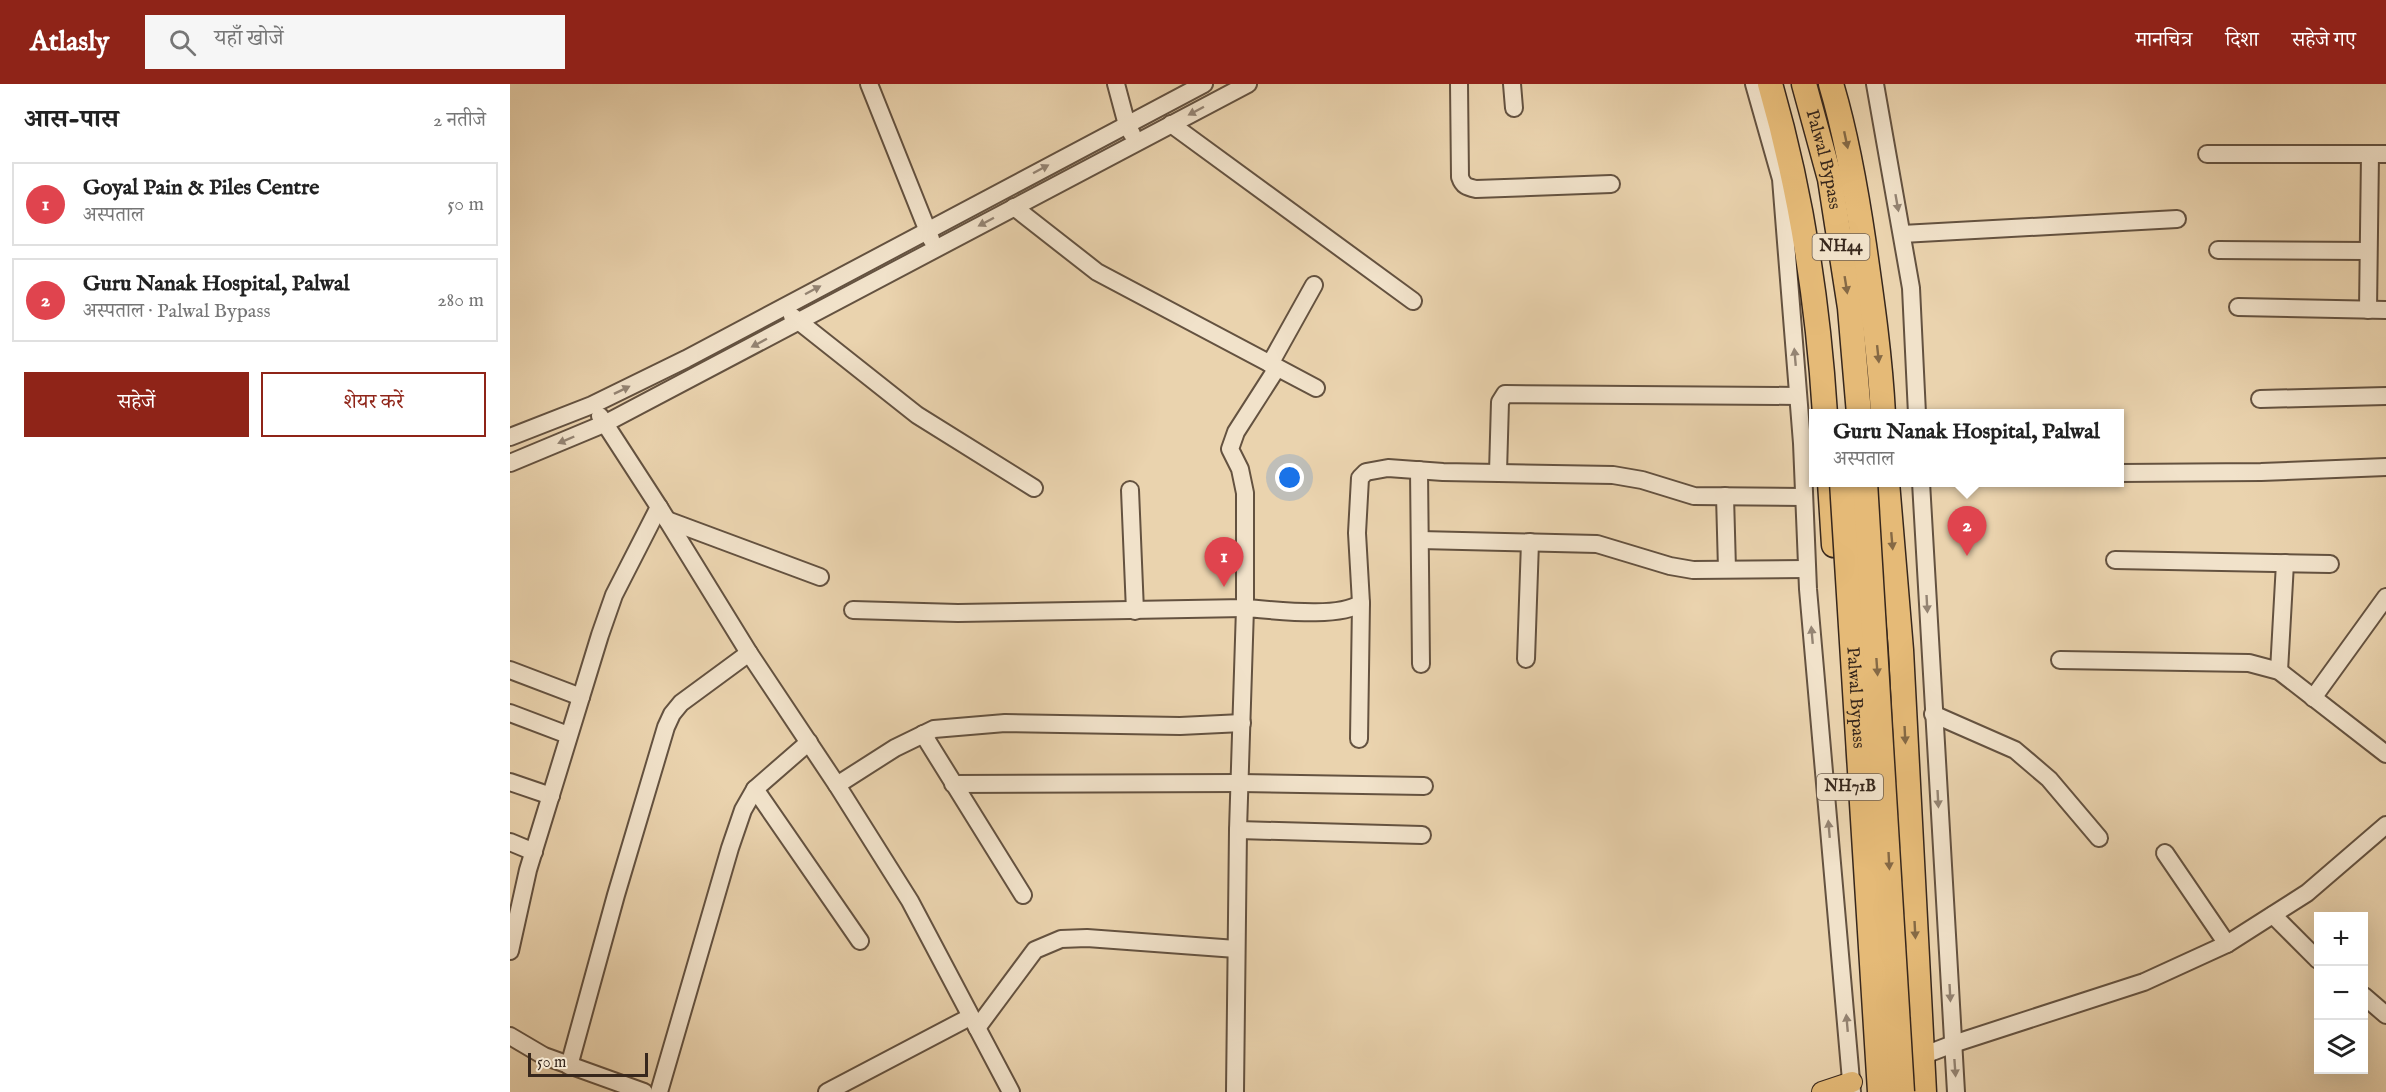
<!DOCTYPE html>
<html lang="hi">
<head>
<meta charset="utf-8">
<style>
  :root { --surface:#fff; --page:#f6f6f6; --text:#222; --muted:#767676; --line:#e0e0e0; --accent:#8f2418 }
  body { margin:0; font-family:"IM FELL English","Noto Serif Devanagari",serif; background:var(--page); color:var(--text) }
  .controls { position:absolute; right:18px; bottom:18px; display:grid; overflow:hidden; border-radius:0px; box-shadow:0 6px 24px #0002 }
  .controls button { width:54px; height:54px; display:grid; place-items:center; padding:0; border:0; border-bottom:2px solid var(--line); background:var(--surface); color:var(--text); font:30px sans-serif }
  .scale { position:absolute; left:18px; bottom:15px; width:120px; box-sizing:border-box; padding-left:6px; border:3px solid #37271c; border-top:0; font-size:16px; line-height:21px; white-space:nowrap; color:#37271c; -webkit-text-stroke:4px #f1e2ca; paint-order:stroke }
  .you { position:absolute; left:780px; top:394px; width:21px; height:21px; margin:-15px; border:4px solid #fff; border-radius:50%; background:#1a73e8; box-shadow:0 0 0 9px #1a73e833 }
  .badge { display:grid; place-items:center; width:39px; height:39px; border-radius:50%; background:var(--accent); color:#fff; font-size:20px; font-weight:700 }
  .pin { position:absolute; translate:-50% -50px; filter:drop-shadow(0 2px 3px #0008) }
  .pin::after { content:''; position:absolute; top:32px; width:21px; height:18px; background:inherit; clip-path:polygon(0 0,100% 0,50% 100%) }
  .popup { position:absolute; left:1299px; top:325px; width:315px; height:78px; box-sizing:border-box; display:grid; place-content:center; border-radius:0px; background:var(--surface); filter:drop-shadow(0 2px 4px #0005); font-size:20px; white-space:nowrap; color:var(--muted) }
  .popup b { font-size:22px; color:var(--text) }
  .popup::after { content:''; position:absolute; left:50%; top:100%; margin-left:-12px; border:12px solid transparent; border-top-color:var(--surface) }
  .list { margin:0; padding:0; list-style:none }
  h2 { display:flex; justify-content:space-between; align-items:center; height:78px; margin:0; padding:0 24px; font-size:26px }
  h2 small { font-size:20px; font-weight:400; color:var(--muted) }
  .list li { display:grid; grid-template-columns:39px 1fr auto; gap:18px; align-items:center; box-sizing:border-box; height:84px; margin:0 12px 12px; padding:0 12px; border:2px solid var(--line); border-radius:0px }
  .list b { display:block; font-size:22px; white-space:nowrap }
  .list p { margin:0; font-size:20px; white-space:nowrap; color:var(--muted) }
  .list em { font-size:20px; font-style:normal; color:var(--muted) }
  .actions { display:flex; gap:12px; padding:18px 24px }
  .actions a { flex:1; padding:14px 0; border:2px solid var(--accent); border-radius:0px; text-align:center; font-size:21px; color:var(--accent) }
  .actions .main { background:var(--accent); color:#fff }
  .icon { flex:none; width:33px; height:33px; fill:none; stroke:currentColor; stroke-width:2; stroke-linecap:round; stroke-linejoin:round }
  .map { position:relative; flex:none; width:1876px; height:1008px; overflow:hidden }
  header { display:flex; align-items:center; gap:36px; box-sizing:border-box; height:84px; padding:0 30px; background:var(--accent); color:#fff }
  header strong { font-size:28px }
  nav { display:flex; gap:33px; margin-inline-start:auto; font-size:21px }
  .search { width:420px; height:54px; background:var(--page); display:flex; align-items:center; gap:15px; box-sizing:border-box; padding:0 21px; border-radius:0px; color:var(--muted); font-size:22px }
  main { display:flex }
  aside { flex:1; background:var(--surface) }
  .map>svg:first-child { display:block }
</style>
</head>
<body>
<header>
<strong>Atlasly</strong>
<div class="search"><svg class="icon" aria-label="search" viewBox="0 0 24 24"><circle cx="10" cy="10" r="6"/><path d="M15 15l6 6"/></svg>यहाँ खोजें</div>
<nav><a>मानचित्र</a><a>दिशा</a><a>सहेजे गए</a></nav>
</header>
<main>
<aside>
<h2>आस-पास<small>2 नतीजे</small></h2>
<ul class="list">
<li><span class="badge" style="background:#e0444e">1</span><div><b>Goyal Pain &amp; Piles Centre</b><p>अस्पताल</p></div><em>50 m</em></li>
<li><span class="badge" style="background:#e0444e">2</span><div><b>Guru Nanak Hospital, Palwal</b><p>अस्पताल · Palwal Bypass</p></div><em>280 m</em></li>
</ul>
<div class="actions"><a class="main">सहेजें</a><a>शेयर करें</a></div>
</aside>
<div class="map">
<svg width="1876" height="1008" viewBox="0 0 1876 1008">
  <rect width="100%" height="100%" fill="#ead3ae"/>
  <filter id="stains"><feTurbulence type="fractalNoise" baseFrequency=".00333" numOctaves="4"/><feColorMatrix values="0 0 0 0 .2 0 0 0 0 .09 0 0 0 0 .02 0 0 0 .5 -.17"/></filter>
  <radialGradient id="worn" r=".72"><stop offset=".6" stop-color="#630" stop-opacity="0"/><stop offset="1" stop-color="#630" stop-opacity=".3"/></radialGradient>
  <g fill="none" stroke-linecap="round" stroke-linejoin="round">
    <!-- minor casing -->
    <g stroke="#645240" stroke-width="20">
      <g id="minor">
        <polyline points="359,0 421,155"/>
        <polyline points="606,0 617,41 622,50"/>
        <path d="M949,0L950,93C953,102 957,103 966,105L1101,100"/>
        <polyline points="1002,0 1004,24"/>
        <polyline points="1244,0 1271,95 1292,359 1298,505 1342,1008"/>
        <polyline points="1365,0 1401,204 1407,330"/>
        <polyline points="661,40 903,217"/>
        <polyline points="1697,70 1876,70"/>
        <polyline points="504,123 587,188 806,304"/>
        <polyline points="1392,150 1667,135"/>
        <polyline points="1708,166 1858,167"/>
        <polyline points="1728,223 1876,226"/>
        <polyline points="1858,226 1860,70"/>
        <polyline points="282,232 407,331 524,404"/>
        <polyline points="760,280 804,201"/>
        <polyline points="1750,315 1876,312"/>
        <polyline points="0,353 82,321 176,275 694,0"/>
        <polyline points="0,379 96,339 738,0"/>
        <polyline points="909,386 911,580"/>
        <polyline points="988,388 990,318 995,310 1288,312"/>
        <polyline points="1610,389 1751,388 1876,383"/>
        <polyline points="1411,398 1446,1008"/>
        <polyline points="620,406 625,527"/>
        <polyline points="1215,412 1217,485"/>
        <polyline points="149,423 239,569 327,701"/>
        <polyline points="157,436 310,493"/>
        <polyline points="910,456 1087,460 1160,482 1183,486 1297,485"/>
        <polyline points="1605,476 1820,480"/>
        <polyline points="343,526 448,529 735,524 735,409 730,385 720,365 726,348 767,284"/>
        <polyline points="1016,575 1020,458"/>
        <polyline points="1550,576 1739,579 1769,587 1876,670"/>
        <polyline points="0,586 71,613"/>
        <polyline points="1769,587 1775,479"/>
        <polyline points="1803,614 1876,513"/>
        <polyline points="0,629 58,651"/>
        <polyline points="1423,630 1505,666 1539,695 1589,754"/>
        <polyline points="413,650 513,811"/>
        <polyline points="849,655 851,519"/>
        <polyline points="0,698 41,712"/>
        <polyline points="443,700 730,699 914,702"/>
        <polyline points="245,705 350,857"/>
        <polyline points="728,746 912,751"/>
        <polyline points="0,758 24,768"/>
        <polyline points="1655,769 1717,860"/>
        <polyline points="1763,831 1808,876"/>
        <polyline points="0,867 18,786 90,551 104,511 149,423 90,332"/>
        <polyline points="1854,912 1876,931"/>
        <polyline points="467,944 525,866 551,855 577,854 726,865"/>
        <polyline points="0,952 34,972 134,1008"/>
        <polyline points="1404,975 1443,960 1634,898 1717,860 1797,809 1876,741"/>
        <polyline points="59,982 106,811 156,643 162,630 171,619 239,569"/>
        <polyline points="149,1008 220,764 233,726 245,705 299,658"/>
        <polyline points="317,1008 460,933"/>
        <polyline points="501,1008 400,817 327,701 385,664 424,645 495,639 670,642 732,639"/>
        <path d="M725,1008L728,746L735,524C764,526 829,535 851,519L847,449L850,394L856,388L878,384L933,388L1103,391L1132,396L1184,412L1294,413"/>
      </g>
    </g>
    <!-- major casing -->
    <g stroke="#37271c" stroke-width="22">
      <polyline id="major" points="1312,1008 1342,998"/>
    </g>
    <!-- highway casing -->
    <g stroke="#37271c" stroke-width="27">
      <g id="highway">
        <path d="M1260,0C1291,107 1308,219 1315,330"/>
        <path id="s1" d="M1294,0L1320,95L1340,224L1349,330"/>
        <path d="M1321,0C1337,53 1346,106 1354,161C1362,217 1370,273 1373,330"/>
        <polyline points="1320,398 1324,461"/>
        <polyline points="1377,398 1391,566 1414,1008"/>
      </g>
    </g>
    <!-- minor -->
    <use href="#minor" stroke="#f1e2ca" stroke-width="16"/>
    <!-- major -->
    <use href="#major" stroke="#e5ba77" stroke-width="20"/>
    <!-- highway -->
    <use href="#highway" stroke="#e5ba77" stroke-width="24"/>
    <!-- highway-bridge casing -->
    <g stroke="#37271c" stroke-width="27" stroke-linecap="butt">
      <g id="highway-bridge">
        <path id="s2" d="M1332,398L1370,1008"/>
        <polyline points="1355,398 1392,1008"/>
      </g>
    </g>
    <!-- highway-bridge -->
    <use href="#highway-bridge" stroke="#e5ba77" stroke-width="24"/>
  </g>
  <!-- one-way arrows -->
  <defs><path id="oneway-solid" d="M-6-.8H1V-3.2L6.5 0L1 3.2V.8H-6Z" transform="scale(1.5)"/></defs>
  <g fill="#948473">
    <use href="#oneway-solid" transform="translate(686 27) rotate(152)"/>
    <use href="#oneway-solid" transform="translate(531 85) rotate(-28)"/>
    <use href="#oneway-solid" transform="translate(1387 119) rotate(80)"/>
    <use href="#oneway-solid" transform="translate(476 138) rotate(152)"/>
    <use href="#oneway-solid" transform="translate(303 206) rotate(-28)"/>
    <use href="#oneway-solid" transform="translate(249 259) rotate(152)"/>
    <use href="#oneway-solid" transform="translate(1285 273) rotate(-95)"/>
    <use href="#oneway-solid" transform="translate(112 306) rotate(-26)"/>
    <use href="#oneway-solid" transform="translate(56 356) rotate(157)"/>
    <use href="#oneway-solid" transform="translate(1417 520) rotate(87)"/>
    <use href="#oneway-solid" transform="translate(1302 551) rotate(-95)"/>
    <use href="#oneway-solid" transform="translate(1428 715) rotate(87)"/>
    <use href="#oneway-solid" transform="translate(1319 745) rotate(-95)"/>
    <use href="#oneway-solid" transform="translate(1440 909) rotate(87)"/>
    <use href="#oneway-solid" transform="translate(1337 939) rotate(-95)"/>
    <use href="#oneway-solid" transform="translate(1445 984) rotate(86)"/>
  </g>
  <g fill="#856945">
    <use href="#oneway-solid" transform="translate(1336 56) rotate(78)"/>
    <use href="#oneway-solid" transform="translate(1336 201) rotate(81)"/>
    <use href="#oneway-solid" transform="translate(1368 270) rotate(84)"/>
    <use href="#oneway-solid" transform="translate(1382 457) rotate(85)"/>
    <use href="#oneway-solid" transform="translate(1367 583) rotate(86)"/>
    <use href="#oneway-solid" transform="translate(1395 651) rotate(87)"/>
    <use href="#oneway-solid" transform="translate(1379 777) rotate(87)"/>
    <use href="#oneway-solid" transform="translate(1405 846) rotate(87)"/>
  </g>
  <g text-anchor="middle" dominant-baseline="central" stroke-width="6" stroke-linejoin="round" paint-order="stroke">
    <!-- shield labels -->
    <g fill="#f1e2ca" stroke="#6f5f50" stroke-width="1.5">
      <rect x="1302.5" y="150" width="57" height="26" rx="4.5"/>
      <rect x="1307" y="690" width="66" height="26" rx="4.5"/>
    </g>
    <g font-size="16" font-weight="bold" fill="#37271c">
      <text x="1331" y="163">NH44</text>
      <text x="1340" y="703">NH71B</text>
    </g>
    <!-- street labels -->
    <g font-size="18" fill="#37271c" stroke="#f1e2ca">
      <text stroke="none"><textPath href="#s1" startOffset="78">Palwal Bypass</textPath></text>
      <text stroke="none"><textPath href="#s2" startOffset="216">Palwal Bypass</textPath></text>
    </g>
  </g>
  <rect width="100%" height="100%" filter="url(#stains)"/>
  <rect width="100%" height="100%" fill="url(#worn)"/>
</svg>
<div class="controls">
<button>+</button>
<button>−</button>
<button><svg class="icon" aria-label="layers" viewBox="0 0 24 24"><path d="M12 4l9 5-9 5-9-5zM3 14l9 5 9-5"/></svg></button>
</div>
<div class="scale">50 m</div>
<div class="you"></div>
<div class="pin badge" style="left:714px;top:503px;background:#e0444e">1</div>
<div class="pin badge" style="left:1457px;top:472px;background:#e0444e">2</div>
<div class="popup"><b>Guru Nanak Hospital, Palwal</b>अस्पताल</div>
</div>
</main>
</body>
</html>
